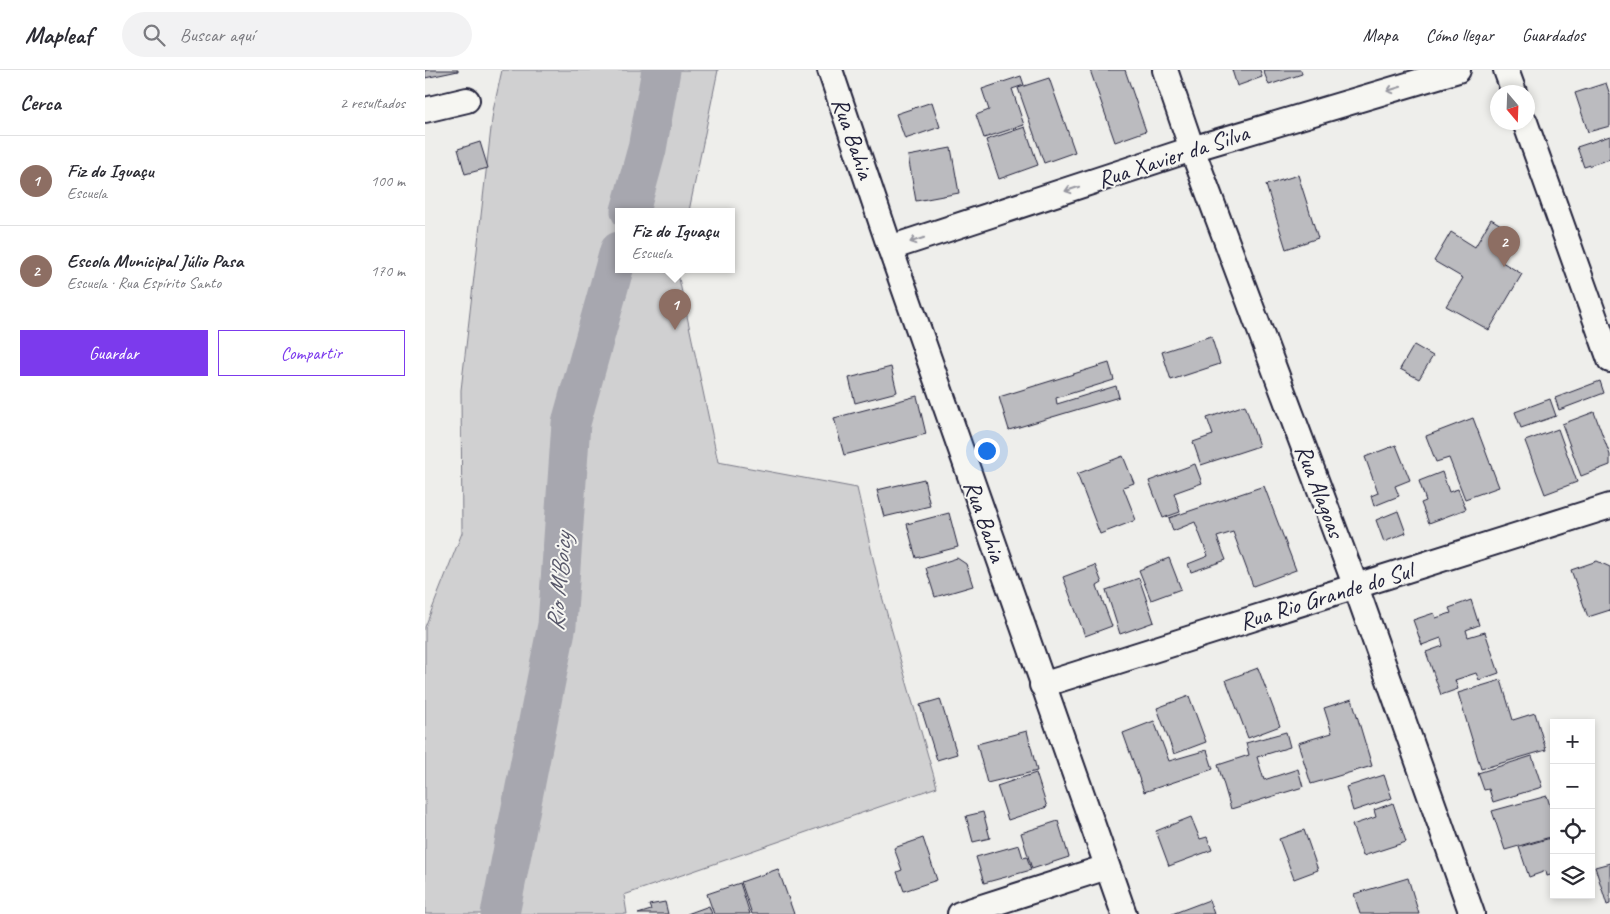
<!DOCTYPE html>
<html lang="es">
<head>
<meta charset="utf-8">
<style>
  :root { --surface:#fff; --page:#f2f2f3; --text:#2b2b33; --muted:#7c7c81; --line:#e1e1e2; --accent:#7c3aed }
  body { margin:0; font-family:Caveat,sans-serif; background:var(--page); color:var(--text) }
  .controls { position:absolute; right:15px; bottom:15px; display:grid; overflow:hidden; border-radius:0px; box-shadow:0 2px 8px #0003 }
  .controls button { width:45px; height:45px; display:grid; place-items:center; padding:0; border:0; border-bottom:1px solid var(--line); background:var(--surface); color:var(--text); font:25px sans-serif }
  .compass { position:absolute; left:1065px; top:15px; width:45px; height:45px; border-radius:50%; background:var(--surface); box-shadow:0 2px 8px #0003; rotate:161deg }
  .you { position:absolute; left:561px; top:380px; width:18px; height:18px; margin:-12px; border:4px solid #fff; border-radius:50%; background:#1a73e8; box-shadow:0 0 0 8px #1a73e833 }
  .badge { display:grid; place-items:center; width:32px; height:32px; border-radius:50%; background:var(--accent); color:#fff; font-size:16px; font-weight:700 }
  .pin { position:absolute; translate:-50% -41px; filter:drop-shadow(0 1px 2px #0008) }
  .pin::after { content:''; position:absolute; top:26px; width:18px; height:15px; background:inherit; clip-path:polygon(0 0,100% 0,50% 100%) }
  .popup { position:absolute; left:190px; top:138px; width:120px; height:65px; box-sizing:border-box; display:grid; place-content:center; border-radius:0px; background:var(--surface); filter:drop-shadow(0 1px 4px #0005); font-size:16px; white-space:nowrap; color:var(--muted) }
  .popup b { font-size:19px; color:var(--text) }
  .popup::after { content:''; position:absolute; left:50%; top:100%; margin-left:-10px; border:10px solid transparent; border-top-color:var(--surface) }
  .list { margin:0; padding:0; list-style:none }
  h2 { display:flex; justify-content:space-between; align-items:center; height:65px; margin:0; padding:0 20px; font-size:21px }
  h2 small { font-size:16px; font-weight:400; color:var(--muted) }
  .list li { display:grid; grid-template-columns:32px 1fr auto; gap:15px; align-items:center; box-sizing:border-box; height:90px; padding:0 20px; border-top:1px solid var(--line) }
  .list b { display:block; font-size:19px; white-space:nowrap }
  .list p { margin:0; font-size:16px; white-space:nowrap; color:var(--muted) }
  .list em { font-size:16px; font-style:normal; color:var(--muted) }
  .actions { display:flex; gap:10px; padding:15px 20px }
  .actions a { flex:1; padding:11px 0; border:1px solid var(--accent); border-radius:0px; text-align:center; font-size:18px; color:var(--accent) }
  .actions .main { background:var(--accent); color:#fff }
  .icon { flex:none; width:28px; height:28px; fill:none; stroke:currentColor; stroke-width:2; stroke-linecap:round; stroke-linejoin:round }
  .map { position:relative; flex:none; width:1185px; height:844px; overflow:hidden }
  header { display:flex; align-items:center; gap:30px; box-sizing:border-box; height:70px; padding:0 25px; background:var(--surface); border-bottom:1px solid var(--line) }
  header strong { font-size:24px }
  nav { display:flex; gap:28px; margin-inline-start:auto; font-size:18px }
  .search { width:350px; height:45px; background:var(--page); display:flex; align-items:center; gap:12px; box-sizing:border-box; padding:0 18px; border-radius:28px; color:var(--muted); font-size:19px }
  main { display:flex }
  aside { flex:1; background:var(--surface) }
  .map>svg:first-child { display:block }
</style>
</head>
<body>
<header>
<strong>Mapleaf</strong>
<div class="search"><svg class="icon" aria-label="search" viewBox="0 0 24 24"><circle cx="10" cy="10" r="6"/><path d="M15 15l6 6"/></svg>Buscar aquí</div>
<nav><a>Mapa</a><a>Cómo llegar</a><a>Guardados</a></nav>
</header>
<main>
<aside>
<h2>Cerca<small>2 resultados</small></h2>
<ul class="list">
<li><span class="badge" style="background:#8d6e63">1</span><div><b>Fiz do Iguaçu</b><p>Escuela</p></div><em>100 m</em></li>
<li><span class="badge" style="background:#8d6e63">2</span><div><b>Escola Municipal Júlio Pasa</b><p>Escuela · Rua Espírito Santo</p></div><em>170 m</em></li>
</ul>
<div class="actions"><a class="main">Guardar</a><a>Compartir</a></div>
</aside>
<div class="map">
<svg width="1185" height="844" viewBox="0 0 1185 844">
  <rect width="100%" height="100%" fill="#eeeeeb"/>
  <filter id="ink" filterUnits="userSpaceOnUse"><feTurbulence type="fractalNoise" baseFrequency=".02" numOctaves="2"/><feDisplacementMap in="SourceGraphic" scale="10" xChannelSelector="R" yChannelSelector="G"/><feConvolveMatrix kernelMatrix="1 2 1 2 8 2 1 2 1" color-interpolation-filters="sRGB"/></filter>
  <g filter="url(#ink)">
    <!-- green -->
    <polygon fill="#d0d0d1" stroke="#797986" points="77,0 293,0 264,141 194,141 194,199 252,199 293,392 432,418 456,523 512,717 199,825 202,844 0,844 0,557 37,463 36,320 68,41"/>
    <g fill="none" stroke-linecap="round" stroke-linejoin="round">
      <!-- river -->
      <g stroke="#a7a7af" stroke-width="39">
        <polyline points="205,141 222,79 236,0"/>
        <polyline points="75,844 132,555 146,353 194,181"/>
      </g>
    </g>
    <!-- building -->
    <g fill="#bbbbbf" stroke="#22223b">
      <polygon points="0,0 33,0 33,1 0,8"/>
      <polygon points="665,0 700,0 721,61 690,72"/>
      <polygon points="807,0 835,0 837,7 812,16"/>
      <polygon points="838,0 876,0 877,4 844,15"/>
      <polygon points="596,6 599,15 587,19 599,55 559,68 551,45 564,40 557,19"/>
      <polygon points="624,8 650,82 619,93 593,18"/>
      <polygon points="1181,13 1185,25 1185,56 1163,62 1150,23"/>
      <polygon points="507,32 515,57 480,69 471,44"/>
      <polygon points="600,57 613,95 574,109 561,70"/>
      <polygon points="1185,66 1185,89 1159,97 1152,77"/>
      <polygon points="55,72 63,98 40,104 33,79"/>
      <polygon points="526,78 534,123 491,131 483,86"/>
      <polygon points="873,105 893,168 861,179 841,115"/>
      <polygon points="1066,149 1093,165 1077,192 1097,204 1064,260 1021,236 1038,208 1009,191 1026,162 1050,177"/>
      <polygon points="786,266 795,294 746,310 737,282"/>
      <polygon points="989,275 1008,286 994,309 975,299"/>
      <polygon points="684,293 689,310 631,328 632,334 691,316 694,327 584,360 574,327"/>
      <polygon points="466,297 472,322 430,333 424,308"/>
      <polygon points="1175,311 1179,323 1134,340 1130,328"/>
      <polygon points="492,326 501,364 419,385 409,348"/>
      <polygon points="1125,329 1131,346 1096,358 1090,342"/>
      <polygon points="820,335 834,376 776,395 768,372 788,365 782,348"/>
      <polygon points="1169,342 1185,385 1185,395 1156,406 1137,354"/>
      <polygon points="1048,348 1074,417 1040,429 1024,388 1011,392 1001,366"/>
      <polygon points="1133,359 1152,412 1120,424 1100,371"/>
      <polygon points="971,375 985,410 970,416 974,426 949,436 946,426 953,423 940,387"/>
      <polygon points="698,386 709,413 698,417 711,450 675,464 652,404"/>
      <polygon points="770,394 777,413 749,423 755,442 738,448 724,411"/>
      <polygon points="1017,402 1024,422 1033,419 1041,439 1004,453 996,433 1001,431 994,411"/>
      <polygon points="499,409 505,436 459,447 452,420"/>
      <polygon points="839,416 871,500 828,516 808,462 792,467 801,490 766,502 763,494 783,486 770,452 748,461 744,448"/>
      <polygon points="973,441 981,463 959,472 951,450"/>
      <polygon points="524,443 533,477 491,488 482,454"/>
      <polygon points="532,488 541,494 548,516 510,527 501,498"/>
      <polygon points="744,488 756,519 726,530 714,500"/>
      <polygon points="1172,491 1185,497 1185,540 1163,547 1146,500"/>
      <polygon points="670,495 677,513 672,516 687,556 660,566 638,507"/>
      <polygon points="714,508 729,552 695,564 681,520"/>
      <polygon points="1046,530 1054,555 1041,560 1043,567 1060,562 1074,603 1054,610 1051,603 1030,610 1033,619 1016,625 1001,582 1018,576 1016,568 997,575 988,550 1009,543 1011,548 1026,543 1024,538"/>
      <polygon points="833,598 855,656 823,668 801,610"/>
      <polygon points="1076,610 1088,650 1110,643 1121,680 1056,699 1033,623"/>
      <polygon points="764,626 781,672 749,684 732,638"/>
      <polygon points="515,629 532,684 512,690 495,635"/>
      <polygon points="927,629 947,696 886,714 873,673 907,663 899,638"/>
      <polygon points="729,651 744,691 782,680 788,699 719,722 698,663"/>
      <polygon points="602,661 612,701 562,713 552,674"/>
      <polygon points="861,662 865,677 832,687 839,710 873,699 878,717 806,739 793,695 824,685 821,673"/>
      <polygon points="1107,686 1117,717 1068,732 1064,719 1059,720 1053,703"/>
      <polygon points="611,703 622,737 583,750 572,716"/>
      <polygon points="959,705 967,728 928,741 921,717"/>
      <polygon points="1122,726 1129,749 1129,766 1080,780 1067,741"/>
      <polygon points="968,733 981,772 938,786 927,755 951,747 949,740"/>
      <polygon points="558,742 565,768 548,772 541,746"/>
      <polygon points="766,747 775,769 782,767 787,780 744,796 731,761"/>
      <polygon points="633,751 644,787 607,799 596,763"/>
      <polygon points="879,760 893,800 869,809 854,769"/>
      <polygon points="1129,767 1129,804 1122,806 1121,801 1104,807 1094,777"/>
      <polygon points="498,768 512,810 479,821 472,802 477,800 469,778"/>
      <polygon points="594,775 598,788 602,787 606,800 559,813 551,787"/>
      <polygon points="1185,793 1185,834 1182,835 1170,797"/>
      <polygon points="353,799 369,844 327,844 316,812"/>
      <polygon points="983,808 994,844 935,844 929,824"/>
      <polygon points="315,813 325,844 289,844 282,824"/>
      <polygon points="784,830 789,844 747,844"/>
      <polygon points="240,832 243,844 213,844 226,840 224,835"/>
      <polygon points="284,836 287,844 262,844"/>
    </g>
    <g fill="none" stroke-linecap="round" stroke-linejoin="round">
      <!-- minor casing -->
      <g stroke="#22223b" stroke-width="28">
        <g id="minor">
          <polyline points="405,0 465,178 699,844"/>
          <polyline points="740,0 767,79 931,517 1047,844"/>
          <polyline points="1081,0 1089,22"/>
          <polyline points="0,40 42,30"/>
          <polyline points="1100,52 1185,290"/>
          <polyline points="465,178 767,79 1033,0"/>
          <polyline points="617,615 1185,436"/>
          <polyline points="535,844 682,797"/>
        </g>
      </g>
      <!-- minor -->
      <use href="#minor" stroke="#f6f6f2" stroke-width="24"/>
    </g>
    <!-- one-way arrows -->
    <defs><path id="oneway-shaft" d="M-6 0H5M1.5-3L5.5 0L1.5 3" fill="none" stroke-width="1.6" stroke-linecap="round" stroke-linejoin="round" transform="scale(1.25)"/></defs>
    <g stroke="#9797a0">
      <use href="#oneway-shaft" transform="translate(969 19) rotate(163)"/>
      <use href="#oneway-shaft" transform="translate(647 119) rotate(162)"/>
      <use href="#oneway-shaft" transform="translate(492 170) rotate(162)"/>
    </g>
  </g>
  <g text-anchor="middle" dominant-baseline="central" stroke-width="4" stroke-linejoin="round" paint-order="stroke">
    <!-- street labels -->
    <g font-size="24" fill="#22223b" stroke="#f6f6f2">
      <text transform="translate(428 68) rotate(71)">Rua Bahia</text>
      <text transform="translate(748 86) rotate(-18)">Rua Xavier da Silva</text>
      <text transform="translate(895 421) rotate(69)">Rua Alagoas</text>
      <text transform="translate(560 451) rotate(71)">Rua Bahia</text>
      <text transform="translate(901 526) rotate(-17)">Rua Rio Grande do Sul</text>
    </g>
    <!-- water labels -->
    <g font-size="25" font-style="italic" fill="#575769" stroke="#f6f6f2">
      <text transform="translate(134 512) rotate(-85)">Rio M'Boicy</text>
    </g>
  </g>
</svg>
<div class="controls">
<button>+</button>
<button>−</button>
<button><svg class="icon" aria-label="locate" viewBox="0 0 24 24"><circle cx="12" cy="12" r="6"/><path d="M12 2v4M12 18v4M2 12h4M18 12h4"/></svg></button>
<button><svg class="icon" aria-label="layers" viewBox="0 0 24 24"><path d="M12 4l9 5-9 5-9-5zM3 14l9 5 9-5"/></svg></button>
</div>
<svg class="compass" viewBox="-18 -18 36 36"><path d="M0-13l5 13h-10z" fill="#e53935"/><path d="M0 13l5-13h-10z" fill="#7c7c81"/></svg>
<div class="you"></div>
<div class="pin badge" style="left:250px;top:260px;background:#8d6e63">1</div>
<div class="popup"><b>Fiz do Iguaçu</b>Escuela</div>
<div class="pin badge" style="left:1079px;top:197px;background:#8d6e63">2</div>
</div>
</main>
</body>
</html>
